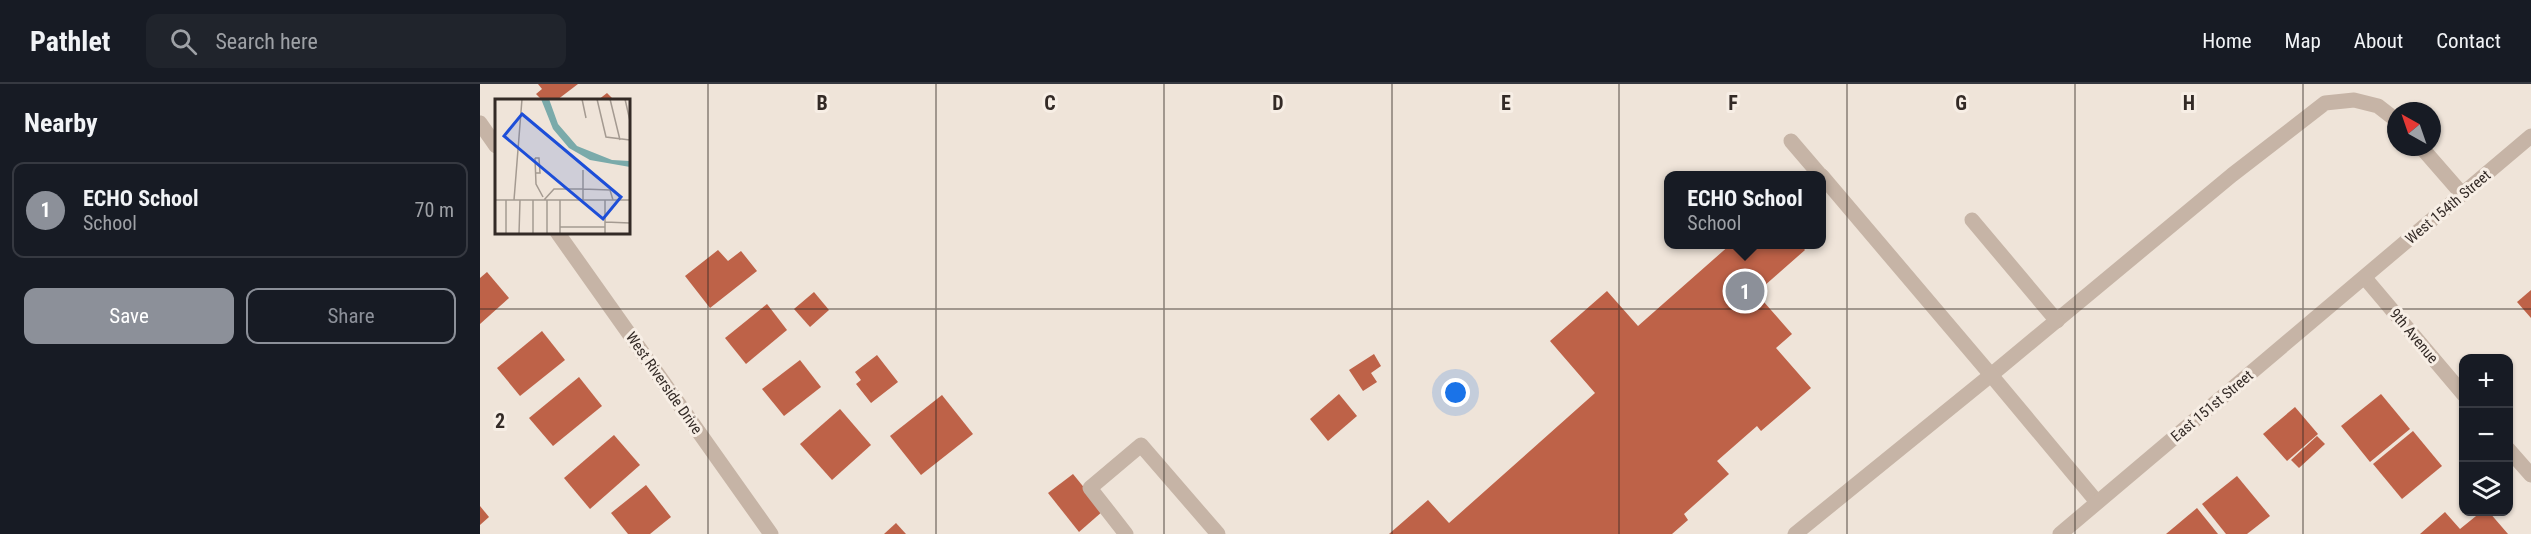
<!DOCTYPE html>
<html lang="en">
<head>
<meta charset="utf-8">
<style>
  :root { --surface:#171b24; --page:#20242c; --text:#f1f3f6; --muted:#9ea1a6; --line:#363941; --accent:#8c9099 }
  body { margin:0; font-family:"Roboto Condensed",sans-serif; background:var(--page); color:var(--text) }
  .controls { position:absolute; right:18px; bottom:18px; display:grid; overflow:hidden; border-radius:12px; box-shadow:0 2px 4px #0004 }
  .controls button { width:54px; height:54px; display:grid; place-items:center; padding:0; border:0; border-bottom:2px solid var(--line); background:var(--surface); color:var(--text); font:30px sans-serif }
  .compass { position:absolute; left:1907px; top:18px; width:54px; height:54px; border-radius:50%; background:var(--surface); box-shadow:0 2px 4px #0004; rotate:320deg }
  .you { position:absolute; left:976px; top:309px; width:21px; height:21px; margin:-15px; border:4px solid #fff; border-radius:50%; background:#1a73e8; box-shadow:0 0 0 9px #1a73e833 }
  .badge { display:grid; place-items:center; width:39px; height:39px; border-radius:50%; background:var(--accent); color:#fff; font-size:20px; font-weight:700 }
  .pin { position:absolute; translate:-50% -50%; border:3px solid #fff; box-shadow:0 2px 6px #0006 }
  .popup { position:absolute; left:1184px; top:87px; width:162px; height:78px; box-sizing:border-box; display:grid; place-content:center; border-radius:12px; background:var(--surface); filter:drop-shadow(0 2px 4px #0005); font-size:20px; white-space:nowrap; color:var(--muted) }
  .popup b { font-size:22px; color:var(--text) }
  .popup::after { content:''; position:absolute; left:50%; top:100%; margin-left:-12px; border:12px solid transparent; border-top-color:var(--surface) }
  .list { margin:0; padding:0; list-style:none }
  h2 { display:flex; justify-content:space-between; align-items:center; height:78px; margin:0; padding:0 24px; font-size:26px }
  h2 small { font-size:20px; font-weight:400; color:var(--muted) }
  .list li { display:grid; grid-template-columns:39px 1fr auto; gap:18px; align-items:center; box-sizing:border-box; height:96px; margin:0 12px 12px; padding:0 12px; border:2px solid var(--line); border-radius:12px }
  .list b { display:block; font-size:22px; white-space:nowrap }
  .list p { margin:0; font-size:20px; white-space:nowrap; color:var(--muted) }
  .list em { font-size:20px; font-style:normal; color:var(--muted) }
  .actions { display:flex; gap:12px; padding:18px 24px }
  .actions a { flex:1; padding:14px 0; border:2px solid var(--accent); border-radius:12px; text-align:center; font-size:21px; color:var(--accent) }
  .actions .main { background:var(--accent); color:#fff }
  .icon { flex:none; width:33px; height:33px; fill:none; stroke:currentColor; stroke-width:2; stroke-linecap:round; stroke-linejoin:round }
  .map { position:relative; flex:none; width:2051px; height:450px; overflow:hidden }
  header { display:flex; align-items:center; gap:36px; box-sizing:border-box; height:84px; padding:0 30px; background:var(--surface); border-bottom:2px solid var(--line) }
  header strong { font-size:28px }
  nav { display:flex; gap:33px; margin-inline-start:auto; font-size:21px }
  .search { width:420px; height:54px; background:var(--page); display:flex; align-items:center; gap:15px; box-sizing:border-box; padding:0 21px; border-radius:12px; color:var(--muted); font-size:22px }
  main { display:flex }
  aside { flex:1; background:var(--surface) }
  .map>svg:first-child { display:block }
</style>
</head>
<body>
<header>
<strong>Pathlet</strong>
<div class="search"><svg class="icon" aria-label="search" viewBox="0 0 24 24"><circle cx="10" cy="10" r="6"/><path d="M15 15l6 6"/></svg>Search here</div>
<nav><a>Home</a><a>Map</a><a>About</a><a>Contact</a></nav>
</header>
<main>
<aside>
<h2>Nearby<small></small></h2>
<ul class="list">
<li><span class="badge">1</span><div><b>ECHO School</b><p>School</p></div><em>70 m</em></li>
</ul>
<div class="actions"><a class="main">Save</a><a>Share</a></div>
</aside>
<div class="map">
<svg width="2051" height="450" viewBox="0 0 2051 450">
  <rect width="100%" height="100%" fill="#efe4d9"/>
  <!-- building -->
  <g fill="#be6248">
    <polygon points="58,0 98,0 77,16 62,16 56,10 62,5"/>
    <polygon points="127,9 134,16 118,16"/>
    <polygon points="1251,160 1320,160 1325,166 1276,209 1312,250 1296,264 1331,304 1281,347 1277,342 1237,377 1249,390 1204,430 1208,436 1192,450 909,450 948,416 969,439 1115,309 1070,257 1127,207 1158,242"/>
    <polygon points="238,166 248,177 261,167 277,187 230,224 205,192"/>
    <polygon points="7,188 29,214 0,240 0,194"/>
    <polygon points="2051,206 2051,234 2037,218"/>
    <polygon points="334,208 349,226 330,243 314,225"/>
    <polygon points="287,220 307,246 266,280 245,254"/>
    <polygon points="62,247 85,276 40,312 17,284"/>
    <polygon points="894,270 901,282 891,289 897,298 883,307 869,286"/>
    <polygon points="397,271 418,298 391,319 376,300 381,296 375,288"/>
    <polygon points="320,276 341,303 304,332 282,305"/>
    <polygon points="99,293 122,322 73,362 49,334"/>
    <polygon points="859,310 877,332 848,357 830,335"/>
    <polygon points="1901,310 1930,345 1890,378 1861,342"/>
    <polygon points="462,311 493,350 441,391 410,352"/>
    <polygon points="1815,323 1838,350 1807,377 1783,350"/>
    <polygon points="360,325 391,361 352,396 320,360"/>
    <polygon points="1933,347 1962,382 1922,415 1893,380"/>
    <polygon points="134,351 160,381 110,425 84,394"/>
    <polygon points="1837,352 1845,360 1819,384 1811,376"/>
    <polygon points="593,390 623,427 599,448 568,409"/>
    <polygon points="1757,392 1790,432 1767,450 1746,450 1722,420"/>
    <polygon points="166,401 191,433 170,450 148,450 131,429"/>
    <polygon points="0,422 9,433 0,441"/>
    <polygon points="1717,424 1738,450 1686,450"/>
    <polygon points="1965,428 1980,445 2001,428 2009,428 2028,450 1940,450"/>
    <polygon points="416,439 426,450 404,450"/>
  </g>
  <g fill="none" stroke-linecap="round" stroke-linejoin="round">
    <!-- minor -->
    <g stroke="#c6b4a6" stroke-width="15">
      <polyline points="0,39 16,62"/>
      <polyline points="1311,57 1341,92"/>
      <polyline points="1941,63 1982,110"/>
      <polyline points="1342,92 1511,291 1752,91 1845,19 1874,16 1898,22 1916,36"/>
      <polyline points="1492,136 1577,237"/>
      <polyline points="77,148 291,450"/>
      <polyline points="1885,194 1984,311"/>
      <polyline points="2028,365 2051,391"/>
      <polyline points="646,450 610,404 661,361 738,450"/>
      <polyline points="1315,450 1511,291 1617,418"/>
      <polyline points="1580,450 2051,52"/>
    </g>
  </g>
  <!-- grid -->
  <path fill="none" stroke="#332a26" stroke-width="1.5" stroke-opacity="0.55" d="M228,0V450M456,0V450M684,0V450M912,0V450M1139,0V450M1367,0V450M1595,0V450M1823,0V450M0,225H2051"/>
  <g text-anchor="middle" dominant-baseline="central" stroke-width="6" stroke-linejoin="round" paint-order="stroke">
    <!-- street labels -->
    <g font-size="15" fill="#332a26" stroke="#f7eee5">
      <text transform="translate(1968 123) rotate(-40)">West 154th Street</text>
      <text transform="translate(1934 252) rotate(50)">9th Avenue</text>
      <text transform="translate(184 299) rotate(55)">West Riverside Drive</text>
      <text transform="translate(1732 322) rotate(-40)">East 151st Street</text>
    </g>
  </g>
  <!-- overview -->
  <g transform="translate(15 15)">
    <rect width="135" height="135" fill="#efe4d9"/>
    <path d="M46,0H54L63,25L82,47L117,61L135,62V68L95,61L74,49L58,30Z" fill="#7aaaaa"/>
    <path fill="none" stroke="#a49a91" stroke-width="1.5" d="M87,0L91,19M102,0L111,38L135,41M115,0L125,41M130,0L135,22M40,59L41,85L48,98M88,71V90L115,91L118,101M40,74H45L44,59H40M0,101H135M11,101V135M19,101L27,0M38,101V135M49,101L59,90H88V101M65,101V135M110,123L135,124M65,128H110M24,135L25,101M52,135V101M110,135V101"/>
    <path fill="#1d4ed8" fill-opacity="0.15" stroke="#1d4ed8" stroke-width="3" d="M27,15L126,98L108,120L9,37Z"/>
    <rect width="135" height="135" fill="none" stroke="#332a26" stroke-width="3"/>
  </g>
  <g font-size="20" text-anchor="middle" font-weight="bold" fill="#332a26" stroke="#f7eee5" stroke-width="6" stroke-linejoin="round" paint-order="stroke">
    <text x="342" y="26">B</text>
    <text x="570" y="26">C</text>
    <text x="798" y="26">D</text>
    <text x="1026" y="26">E</text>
    <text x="1253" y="26">F</text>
    <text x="1481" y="26">G</text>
    <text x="1709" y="26">H</text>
    <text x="20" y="344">2</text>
  </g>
</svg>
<div class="controls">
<button>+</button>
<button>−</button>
<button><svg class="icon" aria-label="layers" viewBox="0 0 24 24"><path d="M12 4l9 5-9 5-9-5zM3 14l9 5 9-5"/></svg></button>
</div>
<svg class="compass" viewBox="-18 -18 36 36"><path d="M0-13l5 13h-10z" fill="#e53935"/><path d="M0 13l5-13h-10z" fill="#9ea1a6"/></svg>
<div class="you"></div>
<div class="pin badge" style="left:1265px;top:207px">1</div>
<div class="popup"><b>ECHO School</b>School</div>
</div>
</main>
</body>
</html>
